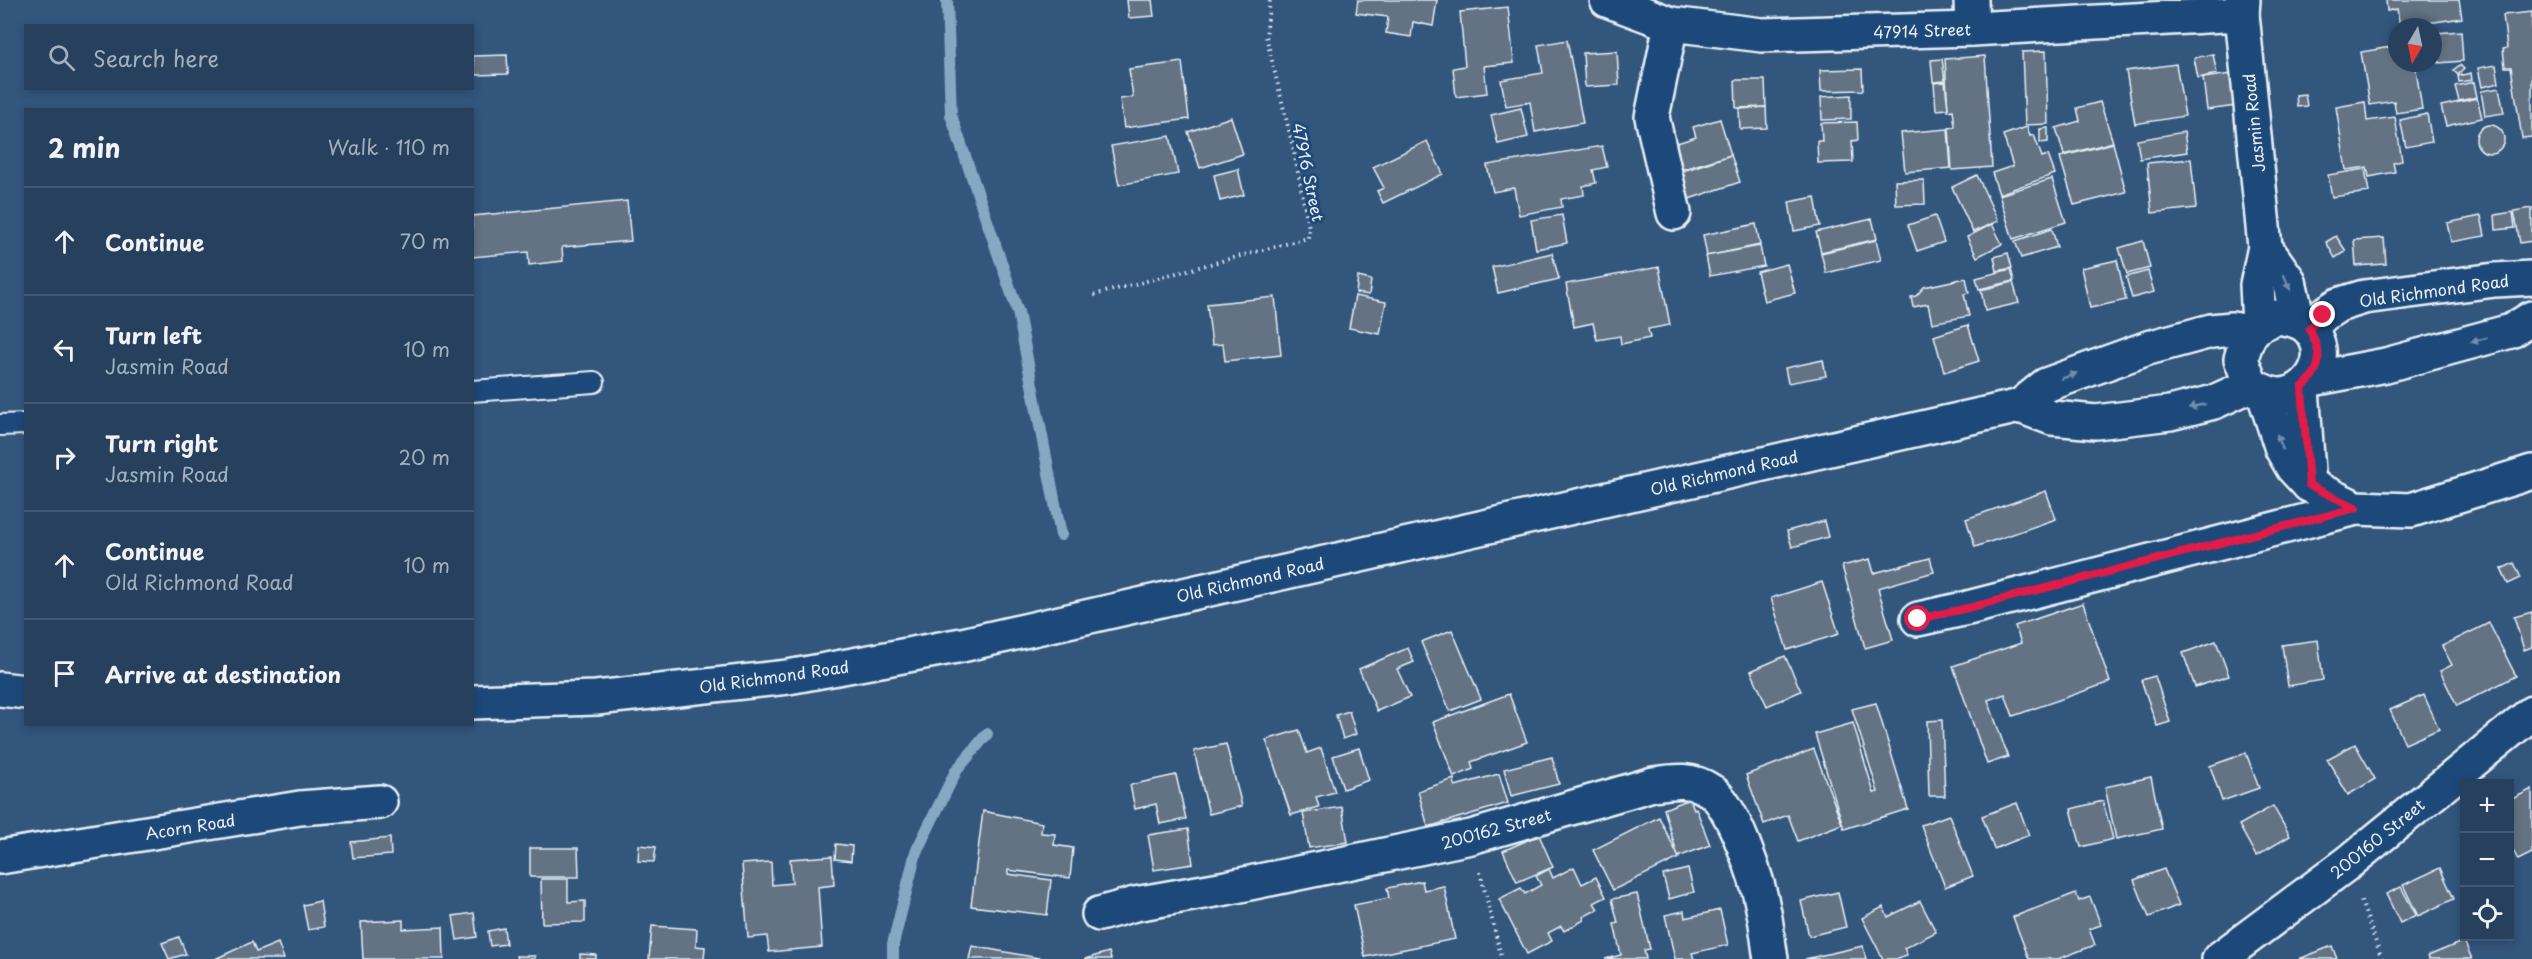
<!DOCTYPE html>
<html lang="en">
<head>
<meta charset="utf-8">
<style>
  :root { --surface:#26405e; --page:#324b67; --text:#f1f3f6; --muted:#a4afbc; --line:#425973 }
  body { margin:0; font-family:"Playpen Sans",sans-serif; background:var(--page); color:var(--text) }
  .controls { position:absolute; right:18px; bottom:18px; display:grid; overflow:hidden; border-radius:0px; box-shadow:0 3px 9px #0003 }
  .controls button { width:54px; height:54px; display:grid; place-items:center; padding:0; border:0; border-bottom:2px solid var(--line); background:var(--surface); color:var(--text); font:30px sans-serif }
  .compass { position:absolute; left:2388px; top:18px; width:54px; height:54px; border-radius:50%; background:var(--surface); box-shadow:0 3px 9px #0003; rotate:189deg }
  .stop { position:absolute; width:18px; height:18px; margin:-14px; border:4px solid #e11d48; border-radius:50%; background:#fff }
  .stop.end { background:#e11d48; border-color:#fff; box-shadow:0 2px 6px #0008 }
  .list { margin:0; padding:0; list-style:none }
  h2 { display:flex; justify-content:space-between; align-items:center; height:78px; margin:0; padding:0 24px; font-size:26px }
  h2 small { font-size:20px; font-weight:400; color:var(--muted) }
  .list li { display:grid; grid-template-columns:39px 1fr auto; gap:18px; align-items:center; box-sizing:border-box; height:108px; padding:0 24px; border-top:2px solid var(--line) }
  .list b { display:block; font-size:22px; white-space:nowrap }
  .list p { margin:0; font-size:20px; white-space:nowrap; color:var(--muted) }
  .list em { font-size:20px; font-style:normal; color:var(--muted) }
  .icon { flex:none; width:33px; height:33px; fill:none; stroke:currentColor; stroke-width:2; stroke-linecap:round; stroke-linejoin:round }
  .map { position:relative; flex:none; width:2532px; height:959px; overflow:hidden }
  .search { position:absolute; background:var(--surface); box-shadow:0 3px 9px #0003; left:24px; top:24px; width:450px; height:66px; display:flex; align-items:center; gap:15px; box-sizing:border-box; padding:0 21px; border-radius:0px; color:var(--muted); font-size:22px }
  .panel { position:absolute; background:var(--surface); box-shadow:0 3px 9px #0003; left:24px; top:108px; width:450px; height:618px; border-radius:0px }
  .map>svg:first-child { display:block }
</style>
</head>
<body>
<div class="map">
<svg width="2532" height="959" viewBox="0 0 2532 959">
  <rect width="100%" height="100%" fill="#33567d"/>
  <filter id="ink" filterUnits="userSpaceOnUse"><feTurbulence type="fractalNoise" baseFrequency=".0167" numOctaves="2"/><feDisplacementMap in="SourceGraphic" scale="12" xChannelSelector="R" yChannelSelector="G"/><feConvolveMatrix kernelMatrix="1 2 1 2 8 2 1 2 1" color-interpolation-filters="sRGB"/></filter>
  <g filter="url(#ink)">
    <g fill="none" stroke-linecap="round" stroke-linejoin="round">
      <!-- stream -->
      <g stroke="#85a8c3" stroke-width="12">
        <polyline points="947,0 951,115 1018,312 1061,535"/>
        <polyline points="893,959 893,944 916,852 956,771 987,734"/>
      </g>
    </g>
    <!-- building -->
    <g fill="#637383" stroke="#e8f1f8" stroke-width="1.5">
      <polygon points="1127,0 1152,0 1154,16 1129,18"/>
      <polygon points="1358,0 1437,0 1433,26 1413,22 1411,37 1386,33 1388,17 1356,13"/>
      <polygon points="2386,0 2459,0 2462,18 2400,27 2397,9 2387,11"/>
      <polygon points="1508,7 1514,63 1484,66 1487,93 1456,97 1453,68 1465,66 1460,12"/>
      <polygon points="2532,12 2532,137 2522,138 2511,67 2505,67 2503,49 2507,48 2503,15"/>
      <polygon points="2461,31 2463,61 2439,63 2436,33"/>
      <polygon points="1567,40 1583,123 1535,132 1530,102 1506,106 1501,80 1543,73 1538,45"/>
      <polygon points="2397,46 2397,63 2415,63 2422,109 2396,113 2394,101 2370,105 2361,52"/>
      <polygon points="1617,51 1619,85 1585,87 1583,53"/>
      <polygon points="2046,51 2048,124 2025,125 2022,52"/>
      <polygon points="2213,54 2217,74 2198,78 2194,58"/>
      <polygon points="507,55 508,74 475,75 473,56"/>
      <polygon points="1985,56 1992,167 1952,170 1949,128 1955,127 1953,110 1948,111 1945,59"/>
      <polygon points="1942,59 1945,81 1933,82 1931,60"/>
      <polygon points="1182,62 1189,119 1124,128 1120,99 1133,97 1129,69"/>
      <polygon points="2176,64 2185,116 2135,124 2126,71"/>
      <polygon points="2460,65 2464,69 2458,75 2453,70"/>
      <polygon points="2496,65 2499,83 2482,87 2478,68"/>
      <polygon points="1862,69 1863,90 1821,91 1820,70"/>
      <polygon points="2471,73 2472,80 2459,82 2458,76"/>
      <polygon points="2231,74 2236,106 2207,110 2203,78"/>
      <polygon points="1735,80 1765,80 1766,107 1736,108"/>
      <polygon points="1945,82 1948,109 1936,110 1934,83"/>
      <polygon points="2474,82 2477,97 2459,101 2455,86"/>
      <polygon points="2499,88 2504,113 2485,116 2481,91"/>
      <polygon points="2305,94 2307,106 2297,107 2296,95"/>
      <polygon points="1851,95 1851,119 1822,120 1821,97"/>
      <polygon points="2477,98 2482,118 2446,126 2441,106"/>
      <polygon points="2100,102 2113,142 2064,155 2056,128 2080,121 2077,108"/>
      <polygon points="2365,102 2367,121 2395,117 2402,161 2393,163 2395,172 2369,177 2367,167 2346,170 2336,107"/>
      <polygon points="1766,107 1767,128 1740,129 1739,109"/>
      <polygon points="1521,108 1528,137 1498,144 1491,115"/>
      <polygon points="2427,114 2432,142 2406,147 2400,120"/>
      <polygon points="1231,117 1243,154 1200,168 1188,132"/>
      <polygon points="1720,119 1731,155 1680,170 1671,145 1696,137 1693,127"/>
      <polygon points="1857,122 1858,140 1852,141 1853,162 1818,163 1817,141 1822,141 1821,123"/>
      <circle cx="2490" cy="139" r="14"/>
      <polygon points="2027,127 2030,136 2034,135 2042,157 2048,155 2055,174 1999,194 1992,173 2013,166 2003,135"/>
      <polygon points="2048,128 2048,142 2040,143 2040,129"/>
      <polygon points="1948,129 1951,168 1905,172 1901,133"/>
      <polygon points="2184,132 2187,152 2140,159 2137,140"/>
      <polygon points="1170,136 1178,174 1119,185 1111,146"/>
      <polygon points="1427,141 1443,174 1383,203 1377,191 1384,188 1373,167"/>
      <polygon points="2113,143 2126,192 2074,205 2060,157"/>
      <polygon points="1602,146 1607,167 1593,170 1596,183 1583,186 1584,195 1561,199 1562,207 1519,215 1514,188 1493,192 1487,165"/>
      <polygon points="1731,155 1740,182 1689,199 1680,172"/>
      <polygon points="2191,159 2196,208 2152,213 2147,163"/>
      <polygon points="1238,169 1244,195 1220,201 1214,175"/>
      <polygon points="2365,169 2369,192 2332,197 2328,175"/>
      <polygon points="1977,175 1998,221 1973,232 1952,187"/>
      <polygon points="2052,179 2066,222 2013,239 1999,195"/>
      <polygon points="1924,180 1925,204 1896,205 1895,181"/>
      <polygon points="1815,197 1820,226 1794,231 1789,202"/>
      <polygon points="627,201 631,241 562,247 563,261 529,265 528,252 472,257 472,216"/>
      <polygon points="2532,208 2532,241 2520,243 2514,211"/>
      <polygon points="2513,212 2515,228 2496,230 2495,215"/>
      <polygon points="1562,215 1567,243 1536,249 1531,220"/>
      <polygon points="1935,216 1944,242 1917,251 1908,225"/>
      <polygon points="2481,216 2485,236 2451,242 2447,223"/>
      <polygon points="1872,219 1877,239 1821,252 1816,232"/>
      <polygon points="1756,224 1760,245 1707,256 1703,235"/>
      <polygon points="1992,224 2002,244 1977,257 1967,237"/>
      <polygon points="2052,229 2057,247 2021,258 2015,241"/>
      <polygon points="2336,236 2346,251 2335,258 2326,242"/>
      <polygon points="2384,238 2386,264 2356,266 2354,240"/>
      <polygon points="1876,240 1881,260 1826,273 1821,253"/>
      <polygon points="2143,241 2150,268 2127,274 2119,248"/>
      <polygon points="1760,246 1764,266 1710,276 1706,256"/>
      <polygon points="1552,253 1559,279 1498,293 1492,267"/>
      <polygon points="2008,253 2012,268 1997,271 1994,257"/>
      <polygon points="2117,260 2126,300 2090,308 2081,268"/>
      <polygon points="1787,264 1795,293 1764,301 1757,272"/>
      <polygon points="1659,267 1670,325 1648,329 1650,338 1621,344 1620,336 1597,340 1593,323 1574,327 1566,284"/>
      <polygon points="2011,269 2014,281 1979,289 1976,278"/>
      <polygon points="2148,271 2154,292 2132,298 2126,277"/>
      <polygon points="1358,277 1371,280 1369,295 1356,293"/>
      <polygon points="1966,278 1969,293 1964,294 1969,316 1932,323 1928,304 1913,307 1911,297 1916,296 1924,287"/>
      <polygon points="2013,282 2019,303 1985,311 1981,290"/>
      <polygon points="1355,296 1386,302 1380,334 1349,328"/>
      <polygon points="1275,297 1281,355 1225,361 1223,344 1212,345 1207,304"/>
      <polygon points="1968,325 1979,361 1944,372 1934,336"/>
      <polygon points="1823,360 1826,376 1788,383 1785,368"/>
      <polygon points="2046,491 2056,519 1975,547 1966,519"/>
      <polygon points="1824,521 1828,537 1792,547 1787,531"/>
      <polygon points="1930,558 1934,572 1878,588 1893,640 1865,648 1842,566 1870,559 1874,573"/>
      <polygon points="2514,563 2521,578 2508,584 2501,569"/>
      <polygon points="1822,582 1839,634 1787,650 1771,598"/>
      <polygon points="2083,603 2110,682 2013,716 2005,694 1988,700 2008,757 1987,764 1953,666 2021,643 2015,626"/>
      <polygon points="2532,612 2532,647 2524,650 2514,617"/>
      <polygon points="2489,623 2516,676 2457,706 2440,671 2452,665 2442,646"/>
      <polygon points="1452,630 1481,699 1450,711 1421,642"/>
      <polygon points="2318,640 2323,680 2288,686 2282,645"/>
      <polygon points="2216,641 2229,676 2195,687 2183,653"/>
      <polygon points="1408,648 1414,662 1397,669 1410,697 1377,711 1359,669"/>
      <polygon points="1785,656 1801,691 1767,706 1751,671"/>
      <polygon points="2155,676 2170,722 2157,726 2141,680"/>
      <polygon points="1509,694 1527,742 1471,762 1473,769 1454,777 1433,722"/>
      <polygon points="2424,695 2439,729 2405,744 2390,710"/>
      <polygon points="1876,703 1908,809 1844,829 1815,734 1853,723 1874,793 1878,792 1852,709"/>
      <polygon points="1349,711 1356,734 1343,739 1336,715"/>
      <polygon points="1942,720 1945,796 1929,796 1927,721"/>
      <polygon points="1299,730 1307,753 1321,748 1335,792 1316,797 1319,807 1291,815 1266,740"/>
      <polygon points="1226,744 1242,806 1209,814 1194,751"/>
      <polygon points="2355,744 2375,779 2348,795 2327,759"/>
      <polygon points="1359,748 1369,780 1343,789 1333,756"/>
      <polygon points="1814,749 1842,824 1798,841 1788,815 1764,824 1746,775"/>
      <polygon points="2246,753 2259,788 2222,801 2210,766"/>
      <polygon points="1552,757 1559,784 1511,796 1504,769"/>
      <polygon points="1499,774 1508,803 1428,827 1418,791 1454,779 1455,786"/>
      <polygon points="1176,775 1186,819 1160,824 1156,804 1135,809 1130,785"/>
      <polygon points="2151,777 2162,829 2116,839 2105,787"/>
      <polygon points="2532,789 2532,853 2518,860 2510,844 2510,800"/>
      <polygon points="1690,799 1694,809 1696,808 1710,845 1678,857 1664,809"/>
      <polygon points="2103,801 2113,839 2081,847 2071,809"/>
      <polygon points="2017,803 2029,835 1994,849 1982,816"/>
      <polygon points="2273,806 2290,836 2256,856 2239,825"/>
      <polygon points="1342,807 1348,842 1309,848 1303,813"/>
      <polygon points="983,811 1042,823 1041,833 1055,834 1054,845 1073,848 1070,878 1008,870 1008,874 1051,880 1047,915 971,906"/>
      <polygon points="1949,815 1973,876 1945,887 1921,825"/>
      <polygon points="1659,817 1679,858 1613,890 1593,850"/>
      <polygon points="1188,829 1193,864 1154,870 1148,835"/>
      <polygon points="1539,835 1553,867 1517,882 1503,851"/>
      <polygon points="390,838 391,855 353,858 351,842"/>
      <polygon points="836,844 852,846 851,861 835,859"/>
      <polygon points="639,845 656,847 654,862 638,861"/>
      <polygon points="530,848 578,848 579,877 530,877"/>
      <polygon points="832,856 834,885 818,887 822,947 769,952 767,936 748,938 742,864 771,862 772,885 792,883 790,859"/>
      <polygon points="1574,867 1582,884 1596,877 1606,897 1594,903 1598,909 1583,917 1584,920 1564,931 1561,926 1548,933 1552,941 1527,954 1499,899 1521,888 1525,894 1541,885 1536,876 1549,869 1553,878"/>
      <polygon points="2440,868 2454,899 2418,916 2403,885"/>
      <polygon points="1688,869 1694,892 1669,899 1663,875"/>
      <polygon points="2164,869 2179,905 2149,917 2134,880"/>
      <polygon points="541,879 568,879 568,902 585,901 585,922 542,923"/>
      <polygon points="1422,881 1424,890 1444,886 1455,939 1365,957 1354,905 1389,898 1387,888"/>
      <polygon points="2401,887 2416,915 2400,923 2386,894"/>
      <polygon points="1838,892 1846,927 1809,936 1801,901"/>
      <polygon points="2076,893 2079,901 2090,897 2101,925 2089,929 2095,945 2058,959 2029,959 2013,917"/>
      <polygon points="1637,894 1650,949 1644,950 1646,959 1605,959 1621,955 1614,924 1618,923 1612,899"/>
      <polygon points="320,901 324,927 308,930 303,905"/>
      <polygon points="1920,901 1936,932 1904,948 1907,955 1899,959 1883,959 1862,918 1883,907 1888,917"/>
      <polygon points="1720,910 1728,945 1692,953 1694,959 1675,959 1665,915 1684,911 1685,918"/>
      <polygon points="474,913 477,937 457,940 453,916"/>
      <polygon points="403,920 403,929 443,927 444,959 363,959 361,922"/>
      <polygon points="652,926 697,929 696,946 705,947 704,959 649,959"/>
      <polygon points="504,928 506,944 490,946 488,931"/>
      <polygon points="179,937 186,954 169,959 162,943"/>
      <polygon points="2464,941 2472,959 2429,959 2428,956"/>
      <polygon points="252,942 256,952 278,943 284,959 215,959"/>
      <polygon points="972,946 1044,959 969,959"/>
      <polygon points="1863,946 1866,959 1805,959"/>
      <polygon points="2332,946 2337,959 2299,959"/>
      <polygon points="1109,952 1111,959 1085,959"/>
      <polygon points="580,954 596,955 596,959 580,959"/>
      <polygon points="516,956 535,956 535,959 517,959"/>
    </g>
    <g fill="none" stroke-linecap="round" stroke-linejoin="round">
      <!-- service casing -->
      <g stroke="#e8f1f8" stroke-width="24">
        <g id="service">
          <polyline points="472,391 594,382"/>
          <polyline points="0,425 26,424"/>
        </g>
      </g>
      <!-- minor casing -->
      <g stroke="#e8f1f8" stroke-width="38">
        <g id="minor">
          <polyline points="1607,0 1671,24 1762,35 1972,29 2242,14"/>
          <polyline points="1971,0 1972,29"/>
          <polyline points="2243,0 2242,14 2265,247 2257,285 2259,324"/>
          <polyline points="1671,24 1652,117 1674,213"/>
          <polyline points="2265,247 2289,281 2298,321"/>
          <polyline points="2302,389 2309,485"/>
          <polyline points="2263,391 2282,449 2293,468 2309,485 2356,508 2411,510 2532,472"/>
          <polyline points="1918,619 1968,608 2356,508"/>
          <polyline points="0,857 300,808 380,802"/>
          <path d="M1099,914L1135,904L1226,888L1471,837L1653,784C1674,781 1692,778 1711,791C1733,805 1758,881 1763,908C1767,925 1768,942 1771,959"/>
          <polyline points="2219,959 2348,863 2532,713"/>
        </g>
      </g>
      <!-- tertiary casing -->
      <g stroke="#e8f1f8" stroke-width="38">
        <g id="tertiary">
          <path d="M2278,317C2289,319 2300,320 2308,328C2333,352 2313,392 2282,395C2271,396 2261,390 2251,385L2241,359C2248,333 2252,326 2278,317Z"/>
          <polyline points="2309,329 2323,315 2338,305 2364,297 2495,280 2532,278"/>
          <polyline points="2312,379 2386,365 2511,331 2532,318"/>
          <polyline points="2020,406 2052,418 2096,422 2170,413 2214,402 2251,385"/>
          <polyline points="0,689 26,692"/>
          <polyline points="472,702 596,698 788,677 962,645 2020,406 2046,385 2148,348 2211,331 2232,329 2251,332"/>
        </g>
      </g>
      <!-- path -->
      <g stroke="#e8f1f8" stroke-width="4" stroke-dasharray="1.5 4.5" stroke-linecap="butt">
        <polyline points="1094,295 1308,238 1309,228 1293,147 1266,36 1270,0"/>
        <polyline points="1480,872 1502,959"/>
        <polyline points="2361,901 2382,959"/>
      </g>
      <!-- service -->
      <use href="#service" stroke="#1f4a7a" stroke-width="20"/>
      <!-- minor -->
      <use href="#minor" stroke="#1f4a7a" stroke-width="33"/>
      <!-- tertiary -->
      <use href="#tertiary" stroke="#1f4a7a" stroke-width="33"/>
    </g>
    <!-- one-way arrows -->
    <defs><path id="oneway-solid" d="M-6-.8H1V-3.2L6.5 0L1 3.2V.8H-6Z" transform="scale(1.5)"/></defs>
    <g fill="#6f8dac">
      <use href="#oneway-solid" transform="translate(2287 282) rotate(66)"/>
      <use href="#oneway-solid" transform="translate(2479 340) rotate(165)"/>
      <use href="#oneway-solid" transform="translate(2069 376) rotate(-21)"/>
      <use href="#oneway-solid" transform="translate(2197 406) rotate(166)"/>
      <use href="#oneway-solid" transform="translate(2280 442) rotate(-111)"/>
    </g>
  </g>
  <g fill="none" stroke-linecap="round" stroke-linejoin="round" filter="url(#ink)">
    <!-- route -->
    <path stroke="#e11d48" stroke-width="8" d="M1918,619L1968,608L2356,508L2309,485L2302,388C2323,368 2323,354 2309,329L2323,315"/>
  </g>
  <g text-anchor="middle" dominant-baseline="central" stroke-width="6" stroke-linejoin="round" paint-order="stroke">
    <!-- street labels -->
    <g font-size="16" fill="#e8f1f8" stroke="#1f4a7a">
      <text transform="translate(1922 30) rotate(-2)">47914 Street</text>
      <text transform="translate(2253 123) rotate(-96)">Jasmin Road</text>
      <text transform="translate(1309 172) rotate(78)">47916 Street</text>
      <text transform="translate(2434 290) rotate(-8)">Old Richmond Road</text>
      <text transform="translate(1724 472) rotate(-13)">Old Richmond Road</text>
      <text transform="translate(1250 579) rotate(-13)">Old Richmond Road</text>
      <text transform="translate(774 676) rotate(-8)">Old Richmond Road</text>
      <text transform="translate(190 826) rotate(-9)">Acorn Road</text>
      <text transform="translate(1496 828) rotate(-15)">200162 Street</text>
      <text transform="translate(2377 838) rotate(-39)">200160 Street</text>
    </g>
  </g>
</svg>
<div class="controls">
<button>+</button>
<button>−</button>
<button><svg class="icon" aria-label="locate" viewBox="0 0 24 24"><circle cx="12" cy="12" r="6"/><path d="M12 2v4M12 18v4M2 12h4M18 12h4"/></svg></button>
</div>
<svg class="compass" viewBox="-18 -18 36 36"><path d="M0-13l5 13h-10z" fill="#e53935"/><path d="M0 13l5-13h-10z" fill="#a4afbc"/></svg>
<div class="stop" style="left:1918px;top:619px"></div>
<div class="stop end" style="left:2323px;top:315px"></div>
<div class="search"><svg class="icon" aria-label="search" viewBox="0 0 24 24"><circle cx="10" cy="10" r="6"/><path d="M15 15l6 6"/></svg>Search here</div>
<section class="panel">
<h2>2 min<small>Walk · 110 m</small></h2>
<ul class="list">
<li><svg class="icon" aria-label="ahead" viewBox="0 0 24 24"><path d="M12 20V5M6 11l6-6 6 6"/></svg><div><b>Continue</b></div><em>70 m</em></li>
<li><svg class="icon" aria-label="left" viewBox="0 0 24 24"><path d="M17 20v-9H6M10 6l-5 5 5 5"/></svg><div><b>Turn left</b><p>Jasmin Road</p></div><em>10 m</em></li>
<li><svg class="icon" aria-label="right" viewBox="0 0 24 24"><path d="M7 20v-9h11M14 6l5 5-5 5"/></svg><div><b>Turn right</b><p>Jasmin Road</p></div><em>20 m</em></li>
<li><svg class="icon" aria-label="ahead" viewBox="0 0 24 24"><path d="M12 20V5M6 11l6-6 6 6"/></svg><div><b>Continue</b><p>Old Richmond Road</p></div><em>10 m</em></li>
<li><svg class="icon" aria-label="arrive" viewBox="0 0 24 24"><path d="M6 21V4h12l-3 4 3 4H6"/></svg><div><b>Arrive at destination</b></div></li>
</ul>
</section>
</div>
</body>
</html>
